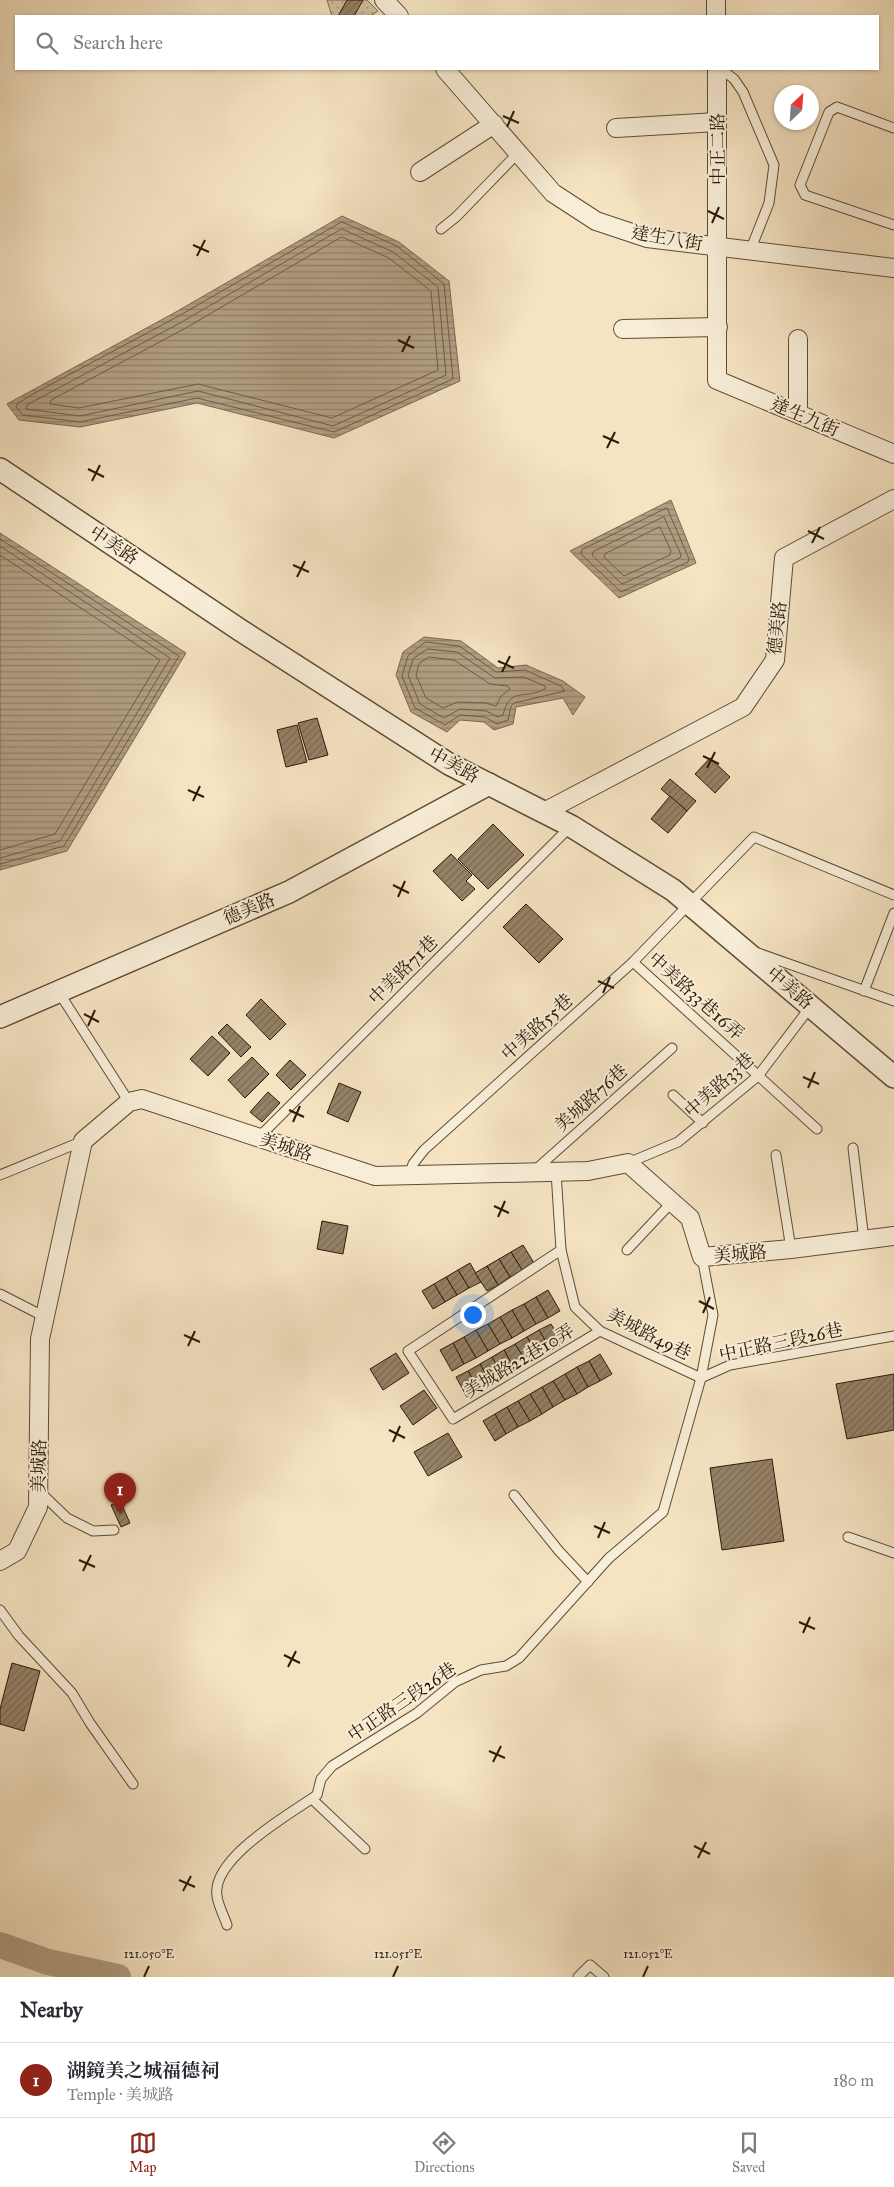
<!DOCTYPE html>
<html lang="en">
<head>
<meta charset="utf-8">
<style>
  :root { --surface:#fff; --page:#f2f2f3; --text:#2b2b33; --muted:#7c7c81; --line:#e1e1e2; --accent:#8f2418 }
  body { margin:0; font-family:"IM FELL Great Primer","Noto Serif TC",serif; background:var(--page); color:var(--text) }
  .compass { position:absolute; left:774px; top:85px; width:45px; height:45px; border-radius:50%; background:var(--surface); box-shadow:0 1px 4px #0004; rotate:25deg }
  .you { position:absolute; left:472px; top:1314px; width:18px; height:18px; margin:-12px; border:4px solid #fff; border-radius:50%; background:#1a73e8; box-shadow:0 0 0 8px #1a73e833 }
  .badge { display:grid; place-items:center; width:32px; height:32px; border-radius:50%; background:var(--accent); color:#fff; font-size:16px; font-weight:700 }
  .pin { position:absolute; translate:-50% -41px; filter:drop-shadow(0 1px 2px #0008) }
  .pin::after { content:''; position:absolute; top:26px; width:18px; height:15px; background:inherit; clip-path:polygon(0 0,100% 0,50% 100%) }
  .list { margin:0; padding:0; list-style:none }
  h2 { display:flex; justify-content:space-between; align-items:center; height:65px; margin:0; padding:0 20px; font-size:21px }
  h2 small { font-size:16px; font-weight:400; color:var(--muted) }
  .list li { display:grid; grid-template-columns:32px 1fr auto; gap:15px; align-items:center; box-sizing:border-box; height:75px; padding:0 20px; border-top:1px solid var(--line) }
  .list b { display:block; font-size:19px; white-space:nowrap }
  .list p { margin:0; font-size:16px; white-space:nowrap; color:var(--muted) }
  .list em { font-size:16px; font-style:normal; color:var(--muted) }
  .icon { flex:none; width:28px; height:28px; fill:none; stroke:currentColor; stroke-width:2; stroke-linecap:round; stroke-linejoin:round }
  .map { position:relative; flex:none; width:894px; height:1977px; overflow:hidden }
  .search { position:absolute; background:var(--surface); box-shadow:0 1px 4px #0004; left:15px; right:15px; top:15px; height:55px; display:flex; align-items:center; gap:12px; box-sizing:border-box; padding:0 18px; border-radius:0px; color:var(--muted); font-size:19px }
  .sheet { height:140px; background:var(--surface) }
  nav { display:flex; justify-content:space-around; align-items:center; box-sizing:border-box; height:70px; border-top:1px solid var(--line); background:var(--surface); font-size:14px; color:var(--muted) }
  nav a { display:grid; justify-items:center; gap:2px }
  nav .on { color:var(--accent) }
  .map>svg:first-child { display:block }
</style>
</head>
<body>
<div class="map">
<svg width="894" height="1977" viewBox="0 0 894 1977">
  <defs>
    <pattern id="grass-dots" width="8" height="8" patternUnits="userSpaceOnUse" patternTransform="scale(1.25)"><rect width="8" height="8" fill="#d3c1a2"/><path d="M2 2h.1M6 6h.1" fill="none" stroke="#b5a58a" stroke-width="1.8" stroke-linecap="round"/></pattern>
    <pattern id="water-rules" width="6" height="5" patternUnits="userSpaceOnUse" patternTransform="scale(1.25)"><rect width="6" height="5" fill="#b19e82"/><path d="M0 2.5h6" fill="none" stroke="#908068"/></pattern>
    <pattern id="building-hatch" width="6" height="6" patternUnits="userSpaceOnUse" patternTransform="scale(1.25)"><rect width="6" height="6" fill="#958268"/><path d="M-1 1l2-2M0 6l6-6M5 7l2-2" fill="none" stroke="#7a6a54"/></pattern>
  </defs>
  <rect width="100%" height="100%" fill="#f5e3c2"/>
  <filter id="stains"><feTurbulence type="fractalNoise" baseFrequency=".004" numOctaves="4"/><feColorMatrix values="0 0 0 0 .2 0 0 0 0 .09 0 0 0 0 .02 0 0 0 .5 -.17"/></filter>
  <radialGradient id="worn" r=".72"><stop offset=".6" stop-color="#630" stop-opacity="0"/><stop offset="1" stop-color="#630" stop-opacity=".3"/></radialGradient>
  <!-- grass -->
  <polygon fill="url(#grass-dots)" stroke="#806d54" points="327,0 367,0 378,11 370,16 332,16"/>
  <!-- water -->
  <g fill="url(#water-rules)" stroke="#7c6950">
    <polygon points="342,216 399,242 449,281 460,381 334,438 197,403 80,427 19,420 7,404 174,313"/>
    <polygon points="671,500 696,563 619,598 570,551"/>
    <polygon points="0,533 186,653 67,851 0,870"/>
    <polygon points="424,637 461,641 498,668 526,665 563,681 585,697 573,715 563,698 516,707 513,724 494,730 484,722 460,720 447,732 411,712 396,675 403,652"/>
  </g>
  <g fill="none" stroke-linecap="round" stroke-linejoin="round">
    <!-- shore -->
    <g stroke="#6e5c44" stroke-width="1">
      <polygon points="342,222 397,246 444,284 453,379 334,432 197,398 80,422 23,415 16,407 17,404 33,394 177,317"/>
      <polygon points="342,229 393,252 438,287 446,375 333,426 198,391 80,416 26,409 27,405 36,400 180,323"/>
      <polygon points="342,237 389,258 431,291 438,370 332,418 198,384 79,408 50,404 51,400 184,329"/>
      <polygon points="667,508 689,559 688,562 621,592 581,554 582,550"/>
      <polygon points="664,517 681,555 680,558 622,584 592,555 593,552"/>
      <polygon points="660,527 671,551 670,555 624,576 604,557 605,554"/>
      <polyline points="0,539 179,656 64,846 0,864"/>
      <polyline points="0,546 170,658 60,841 0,858"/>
      <polyline points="0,555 160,660 55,834 0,850"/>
      <polygon points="426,642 459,646 496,672 525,670 561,686 565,691 514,703 511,706 508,720 497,724 485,717 460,715 445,725 415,708 402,676 408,656"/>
      <path d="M428,649L457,652L495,678L524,677L545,686L546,688C526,701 510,685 503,715L498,717L486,711L460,709L444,718L420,704L408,675L413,659Z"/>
      <polygon points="429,657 454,660 490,684 508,686 510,689 501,696 496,706 486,703 458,702 443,708 426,698 416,675 419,664"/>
    </g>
    <!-- river -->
    <polyline stroke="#b19e82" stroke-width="26" points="0,1945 48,1962 118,1977"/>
  </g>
  <!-- building -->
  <g fill="url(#building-hatch)" stroke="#2c1906">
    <polygon points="347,0 363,0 354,16 338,16"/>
    <polygon points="317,718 328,755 309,760 298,723"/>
    <polygon points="297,725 307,762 286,767 277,730"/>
    <polygon points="710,758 730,777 715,793 695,774"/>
    <polygon points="670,779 696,801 687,811 661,789"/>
    <polygon points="670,796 687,811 668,833 651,819"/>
    <polygon points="493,824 524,855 488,889 458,859"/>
    <polygon points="451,854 472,875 466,881 475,889 462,901 433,871"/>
    <polygon points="526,904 563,939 539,963 503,927"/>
    <polygon points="261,999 286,1024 270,1040 246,1015"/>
    <polygon points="227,1024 251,1047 241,1057 218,1033"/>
    <polygon points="212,1036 230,1053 208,1076 190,1059"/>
    <polygon points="252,1057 269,1074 245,1098 228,1080"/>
    <polygon points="290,1060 306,1075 291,1090 276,1075"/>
    <polygon points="339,1083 361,1092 348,1122 327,1113"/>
    <polygon points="268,1092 280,1103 262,1122 250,1112"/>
    <polygon points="322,1221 348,1226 343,1254 317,1249"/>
    <polygon points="523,1245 534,1263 522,1270 511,1252"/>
    <polygon points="511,1252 522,1270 510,1277 499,1259"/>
    <polygon points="499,1259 510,1277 498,1285 487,1266"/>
    <polygon points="470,1263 481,1282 469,1288 458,1270"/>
    <polygon points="487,1266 498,1285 487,1291 475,1273"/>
    <polygon points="458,1270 469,1288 457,1295 446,1277"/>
    <polygon points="446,1277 457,1295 445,1302 434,1284"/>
    <polygon points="434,1284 445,1302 433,1309 422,1291"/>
    <polygon points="548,1290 560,1311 548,1318 536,1297"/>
    <polygon points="536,1297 548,1318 536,1324 524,1304"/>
    <polygon points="524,1304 536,1324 524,1331 512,1310"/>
    <polygon points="512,1310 524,1331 512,1338 500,1317"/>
    <polygon points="500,1317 512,1338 500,1344 488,1324"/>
    <polygon points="488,1324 500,1344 488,1351 476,1330"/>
    <polygon points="551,1324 563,1343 551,1350 539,1330"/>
    <polygon points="476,1330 488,1351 476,1358 464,1337"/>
    <polygon points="539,1330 551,1350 539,1357 527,1337"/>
    <polygon points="464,1337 476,1358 464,1364 453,1343"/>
    <polygon points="527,1337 539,1357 527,1363 515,1344"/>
    <polygon points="453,1343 464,1364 452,1371 440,1350"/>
    <polygon points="515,1344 527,1363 515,1370 504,1350"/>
    <polygon points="504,1350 515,1370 503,1377 492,1357"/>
    <polygon points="396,1353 409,1373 383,1390 370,1369"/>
    <polygon points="600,1354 612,1374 600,1381 589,1361"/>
    <polygon points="492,1357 503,1377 491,1384 480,1364"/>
    <polygon points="589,1361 600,1381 588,1387 577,1367"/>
    <polygon points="480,1364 491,1384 479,1390 468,1371"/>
    <polygon points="577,1367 588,1387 577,1394 565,1374"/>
    <polygon points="468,1371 479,1390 467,1397 456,1377"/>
    <polygon points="565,1374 577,1394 565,1400 553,1381"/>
    <polygon points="894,1374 894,1430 847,1439 836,1384"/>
    <polygon points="553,1381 565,1400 553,1407 542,1387"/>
    <polygon points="542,1387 553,1407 542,1414 530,1394"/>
    <polygon points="424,1390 437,1408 413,1425 400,1406"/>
    <polygon points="530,1394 542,1414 530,1421 518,1401"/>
    <polygon points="518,1401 530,1421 518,1427 507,1407"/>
    <polygon points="507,1407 518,1427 506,1434 495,1414"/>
    <polygon points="495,1414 506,1434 495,1441 483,1421"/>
    <polygon points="448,1433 462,1457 428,1476 414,1452"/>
    <polygon points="772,1459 784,1541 722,1550 710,1468"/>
    <polygon points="120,1501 130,1523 121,1527 111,1505"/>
    <polygon points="12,1663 40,1671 24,1731 0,1724 0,1709"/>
  </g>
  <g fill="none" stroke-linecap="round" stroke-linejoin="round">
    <!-- service casing -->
    <g stroke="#5e4c35" stroke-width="11">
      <g id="service">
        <polyline points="721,69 734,79 743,92 774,165 769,203 750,251"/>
        <polyline points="894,128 837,107 829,112 800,185 805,195 894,225"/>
        <polyline points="441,229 456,217 519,152"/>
        <polyline points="758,953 894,1001"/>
        <polyline points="633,962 817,1129"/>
        <polyline points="58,991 129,1102"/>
        <polyline points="864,991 894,913"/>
        <polyline points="673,1095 703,1123"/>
        <polyline points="259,1137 571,826"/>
        <polyline points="853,1148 864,1240"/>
        <polyline points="776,1155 791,1249"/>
        <polyline points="628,1163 678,1142 758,1076 811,1006"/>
        <polyline points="534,1171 672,1048"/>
        <polyline points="556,1172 561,1250 575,1307 600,1331 701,1378"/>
        <polyline points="0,1175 83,1141"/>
        <polyline points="409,1176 413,1164 424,1150 633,962 754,837 894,895"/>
        <polyline points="561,1250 408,1351 453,1419 600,1331"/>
        <polyline points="627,1250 672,1202"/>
        <polyline points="0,1294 45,1317"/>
        <polyline points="701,1378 730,1365 894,1336"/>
        <polyline points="38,1490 67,1518 93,1531 114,1530"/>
        <polyline points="514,1495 559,1551 588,1582"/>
        <polyline points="848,1537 894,1553"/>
        <polyline points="0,1610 19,1636 72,1693 90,1723 133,1784"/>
        <polyline points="312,1799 365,1849"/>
        <path d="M227,1925C224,1916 218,1905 217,1896C211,1858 290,1814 317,1795L321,1779L332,1766L417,1713L455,1682L481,1670L506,1666L519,1658L609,1558L663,1512L701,1378L713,1315L702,1257"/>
        <polyline points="578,1977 590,1965 604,1977"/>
      </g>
    </g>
    <!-- minor casing -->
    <g stroke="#5e4c35" stroke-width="20">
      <g id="minor">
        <polyline points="384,0 399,16"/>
        <polyline points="716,0 716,16"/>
        <polyline points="445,69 553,193 596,221 647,238 894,268"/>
        <polyline points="717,69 717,380 894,454"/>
        <polyline points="616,128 717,122"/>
        <polyline points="420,172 494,124"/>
        <polyline points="623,329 718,327"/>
        <polyline points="798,339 798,414"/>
        <polyline points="544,812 743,707 775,660 784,558 894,499"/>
        <polyline points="0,1561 17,1551 38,1507 40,1339 83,1141 129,1102 142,1099 375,1176 588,1171 628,1163 690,1218 702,1257 791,1249 894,1236"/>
      </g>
    </g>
    <!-- tertiary casing -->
    <g stroke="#5e4c35" stroke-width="24">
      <g id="tertiary">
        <polyline points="0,469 240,630 449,764 571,826 673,890 894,1077"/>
        <polyline points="0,1017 289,892 489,784"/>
      </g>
    </g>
    <!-- service -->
    <use href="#service" stroke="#f8edd7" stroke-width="9"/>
    <!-- minor -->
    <use href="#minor" stroke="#f8edd7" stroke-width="18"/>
    <!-- tertiary -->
    <use href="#tertiary" stroke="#f8edd7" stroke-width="21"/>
  </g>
  <!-- ticks -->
  <path fill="none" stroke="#2c1906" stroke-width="2" d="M503,116L519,123M507,127L514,111M708,211L724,219M712,223L719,207M193,245L209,252M197,256L205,240M398,340L414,348M402,352L410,336M603,436L619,443M607,448L615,432M88,469L104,477M92,481L100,465M808,531L824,539M812,543L820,527M293,565L309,572M297,577L305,561M498,661L514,668M502,672L510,656M703,756L719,764M707,768L715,752M188,790L204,797M193,801L200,786M393,885L409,893M398,897L405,881M598,981L614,988M603,993L610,977M84,1014L99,1022M88,1026L95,1010M803,1077L819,1084M808,1088L815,1072M289,1110L304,1117M293,1122L300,1106M494,1206L509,1213M498,1217L505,1201M699,1301L714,1309M703,1313L710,1297M184,1335L200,1342M188,1346L195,1331M389,1430L405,1438M393,1442L400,1426M594,1526L610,1533M598,1538L605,1522M79,1560L95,1567M83,1571L91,1555M799,1622L815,1629M803,1633L810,1617M284,1655L300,1663M288,1667L296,1651M489,1751L505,1758M493,1762L501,1746M694,1846L710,1854M698,1858L706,1842M179,1880L195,1887M183,1891L191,1876M144,1977L149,1966M393,1977L398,1966M643,1977L648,1966"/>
  <g text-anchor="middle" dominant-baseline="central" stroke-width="4" stroke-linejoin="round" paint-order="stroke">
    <!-- street labels -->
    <g font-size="18" fill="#2c1906" stroke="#f8edd7">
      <text transform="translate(718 149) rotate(-90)">中正二路</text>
      <text transform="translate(667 238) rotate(10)">達生八街</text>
      <text transform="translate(805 417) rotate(23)">達生九街</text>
      <text transform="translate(114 545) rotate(34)">中美路</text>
      <text transform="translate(777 628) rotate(-84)">德美路</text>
      <text transform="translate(454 765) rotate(29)">中美路</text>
      <text transform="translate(249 909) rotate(-23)">德美路</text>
      <text transform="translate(403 970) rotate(-45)">中美路71巷</text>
      <text transform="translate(790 988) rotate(40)">中美路</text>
      <text transform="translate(696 996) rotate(42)">中美路33巷16弄</text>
      <text transform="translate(537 1027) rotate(-42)">中美路55巷</text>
      <text transform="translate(719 1085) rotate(-42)">中美路33巷</text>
      <text transform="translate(591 1098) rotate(-42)">美城路76巷</text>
      <text transform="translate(286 1147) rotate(18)">美城路</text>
      <text transform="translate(740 1254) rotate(-5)">美城路</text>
      <text transform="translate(649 1334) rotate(27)">美城路49巷</text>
      <text transform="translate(781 1342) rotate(-12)">中正路三段26巷</text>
      <text transform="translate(519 1361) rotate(-31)">美城路22巷10弄</text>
      <text transform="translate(39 1466) rotate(-89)">美城路</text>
      <text transform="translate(402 1702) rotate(-34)">中正路三段26巷</text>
    </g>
  </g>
  <g font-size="12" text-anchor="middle" fill="#2c1906" stroke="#f8edd7" stroke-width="4" stroke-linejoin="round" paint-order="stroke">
    <text x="149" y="1958">121.050°E</text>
    <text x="398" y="1958">121.051°E</text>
    <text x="648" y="1958">121.052°E</text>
  </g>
  <rect width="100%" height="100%" filter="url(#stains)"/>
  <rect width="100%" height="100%" fill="url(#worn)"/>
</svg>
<svg class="compass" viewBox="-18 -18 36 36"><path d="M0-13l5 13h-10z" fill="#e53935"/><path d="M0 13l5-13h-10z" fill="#7c7c81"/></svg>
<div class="you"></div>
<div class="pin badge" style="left:120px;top:1514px">1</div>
<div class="search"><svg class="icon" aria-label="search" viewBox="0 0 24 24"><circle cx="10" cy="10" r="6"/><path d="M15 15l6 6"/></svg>Search here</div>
</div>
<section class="sheet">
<h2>Nearby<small></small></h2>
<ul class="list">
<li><span class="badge">1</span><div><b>湖鏡美之城福德祠</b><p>Temple · 美城路</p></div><em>180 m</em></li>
</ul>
</section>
<nav>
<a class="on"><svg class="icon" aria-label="map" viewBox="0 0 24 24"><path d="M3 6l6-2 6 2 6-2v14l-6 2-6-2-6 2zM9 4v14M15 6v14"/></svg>Map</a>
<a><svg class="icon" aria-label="directions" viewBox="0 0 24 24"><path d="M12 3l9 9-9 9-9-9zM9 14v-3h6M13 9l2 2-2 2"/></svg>Directions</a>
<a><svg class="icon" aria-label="saved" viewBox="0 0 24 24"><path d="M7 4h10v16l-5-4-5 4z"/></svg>Saved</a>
</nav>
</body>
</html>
